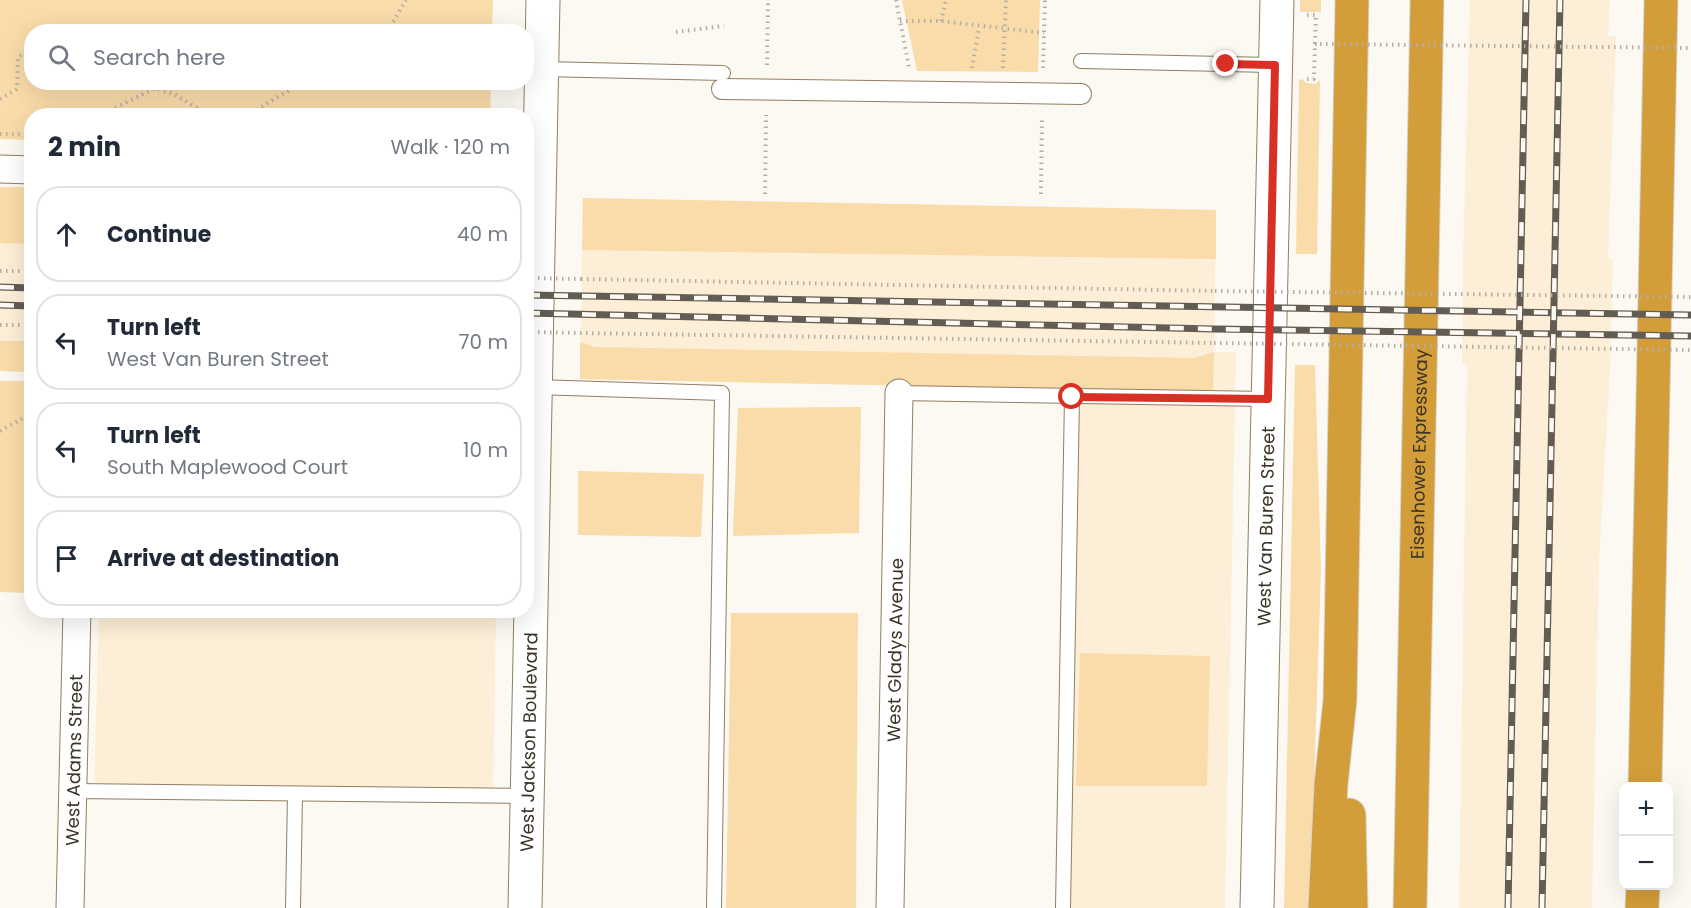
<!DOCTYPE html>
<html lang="en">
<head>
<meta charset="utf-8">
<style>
  :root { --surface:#fff; --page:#f6f6f7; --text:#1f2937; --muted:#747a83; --line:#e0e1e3 }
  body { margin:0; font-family:Poppins,sans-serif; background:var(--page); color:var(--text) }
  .controls { position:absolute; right:18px; bottom:18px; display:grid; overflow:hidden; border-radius:12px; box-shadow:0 6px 24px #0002 }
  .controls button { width:54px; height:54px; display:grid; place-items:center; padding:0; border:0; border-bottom:2px solid var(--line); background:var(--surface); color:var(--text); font:30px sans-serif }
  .stop { position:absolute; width:18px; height:18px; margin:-14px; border:4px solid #d93025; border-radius:50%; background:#fff }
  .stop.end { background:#d93025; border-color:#fff; box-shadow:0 2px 6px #0008 }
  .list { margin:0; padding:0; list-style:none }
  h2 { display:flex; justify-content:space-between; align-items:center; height:78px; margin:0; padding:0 24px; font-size:26px }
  h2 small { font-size:20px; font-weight:400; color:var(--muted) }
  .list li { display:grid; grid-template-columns:39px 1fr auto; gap:18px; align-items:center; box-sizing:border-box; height:96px; margin:0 12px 12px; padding:0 12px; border:2px solid var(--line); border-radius:24px }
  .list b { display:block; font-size:22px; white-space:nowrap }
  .list p { margin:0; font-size:20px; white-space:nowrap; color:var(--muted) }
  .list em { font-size:20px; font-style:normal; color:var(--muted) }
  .icon { flex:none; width:33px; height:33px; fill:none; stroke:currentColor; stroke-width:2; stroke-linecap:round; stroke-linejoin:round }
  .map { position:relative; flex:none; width:1691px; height:908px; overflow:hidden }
  .search { position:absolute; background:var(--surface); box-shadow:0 6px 24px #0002; left:24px; top:24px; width:510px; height:66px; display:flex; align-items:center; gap:15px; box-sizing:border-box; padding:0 21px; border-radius:24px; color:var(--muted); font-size:22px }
  .panel { position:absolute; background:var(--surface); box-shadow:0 6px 24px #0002; left:24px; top:108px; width:510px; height:510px; border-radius:24px }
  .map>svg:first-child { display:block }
</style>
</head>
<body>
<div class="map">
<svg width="1691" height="908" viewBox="0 0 1691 908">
  <rect width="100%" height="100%" fill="#fcf8f2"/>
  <!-- built -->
  <g fill="#fdefd7">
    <polygon points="1470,0 1610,0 1608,36 1616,36 1608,257 1613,260 1610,369 1599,561 1592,908 1459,908 1467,365 1462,363 1463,260"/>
    <polygon points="0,187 31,187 31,372 0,371"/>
    <polygon points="583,198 1216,210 1214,352 1236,352 1225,908 1063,908 1071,389 580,379"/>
    <polygon points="99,611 496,611 493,796 94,791"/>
  </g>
  <!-- green -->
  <g fill="#fadcaa">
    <polygon points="0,0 493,0 492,31 32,32 32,82 491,83 490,115 32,116 31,140 0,139"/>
    <polygon points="902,0 1040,0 1038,72 917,71"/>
    <rect x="1300" y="0" width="21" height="12"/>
    <polygon points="1302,79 1306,83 1315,84 1320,80 1317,254 1296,254 1299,80"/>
    <polygon points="0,187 31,187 31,244 0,243"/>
    <polygon points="583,198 1216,210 1216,259 582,250"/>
    <polygon points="0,341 31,341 31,372 0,371"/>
    <polygon points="580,342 595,347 1194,358 1214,352 1213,392 580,379"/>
    <polygon points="1295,365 1315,365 1321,570 1310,908 1284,908"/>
    <polygon points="0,381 31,381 28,593 0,592"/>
    <polygon points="861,407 859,533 733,536 738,408"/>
    <polygon points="578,471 704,474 701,537 578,535"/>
    <polygon points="731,613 858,613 856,908 726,908"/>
    <polygon points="1080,653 1210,656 1207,786 1076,786"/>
  </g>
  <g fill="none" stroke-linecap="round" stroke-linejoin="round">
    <!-- service casing -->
    <g stroke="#917e60" stroke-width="16">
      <g id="service">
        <polyline points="1081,61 1276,65"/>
        <polyline points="541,69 723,73"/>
        <polyline points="536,387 722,393 714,908"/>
        <polyline points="899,393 1268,399"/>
        <polyline points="72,791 527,796"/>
        <polyline points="293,908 295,794"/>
        <polyline points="1063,908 1072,397"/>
      </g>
    </g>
    <!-- pedestrian casing -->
    <g stroke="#917e60" stroke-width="22">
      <polyline id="pedestrian" points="722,89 1081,94"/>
    </g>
    <!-- minor casing -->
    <g stroke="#917e60" stroke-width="29">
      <g id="minor">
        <polyline points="0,169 32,170"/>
        <path id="s1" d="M70,908L77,610"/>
        <path id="s2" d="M890,908L899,393"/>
      </g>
    </g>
    <!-- tertiary casing -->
    <g stroke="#917e60" stroke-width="35">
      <g id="tertiary">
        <path id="s3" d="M525,908L543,0"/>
        <path id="s4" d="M1257,908L1277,0"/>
      </g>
    </g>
    <!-- motorway casing -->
    <g stroke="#d8d6d4" stroke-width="35">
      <g id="motorway">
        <polyline points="1645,786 1661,0"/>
        <polyline points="1349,815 1351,908"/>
        <polyline points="1325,908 1331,784 1340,700 1352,0"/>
        <path id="s5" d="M1410,908L1427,0"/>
        <polyline points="1642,908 1643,886"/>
      </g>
    </g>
    <!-- path -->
    <g stroke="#b3aea5" stroke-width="4" stroke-dasharray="1.5 4.5" stroke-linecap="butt">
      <polyline points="896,0 909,67"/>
      <polyline points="1307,15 1316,15 1315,44"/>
      <polyline points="900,21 941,21 1044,33"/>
      <polyline points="941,21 946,0"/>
      <polyline points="387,32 406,0"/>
      <polyline points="676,32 724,26"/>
      <polyline points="767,65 768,0"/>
      <polyline points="972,68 979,28"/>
      <polyline points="1003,68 1006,0"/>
      <polyline points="1043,68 1045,0"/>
      <polyline points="1307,79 1314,79 1315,44 1320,44"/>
      <polyline points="0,99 17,89 18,57 32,49"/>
      <polyline points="99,116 155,88 174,94 210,116"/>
      <polyline points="246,116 303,82"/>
      <polyline points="0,134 32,135"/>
      <polyline points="765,194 766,115"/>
      <polyline points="1041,194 1042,118"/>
      <polyline points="0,271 32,271"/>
      <polyline points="581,279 1215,291"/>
      <polyline points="0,325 32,325"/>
      <polyline points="580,333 1214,343"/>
      <polyline points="0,431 32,413"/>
    </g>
    <!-- service -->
    <use href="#service" stroke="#fff" stroke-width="14"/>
    <!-- pedestrian -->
    <use href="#pedestrian" stroke="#fff" stroke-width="20"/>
    <!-- minor -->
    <use href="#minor" stroke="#fff" stroke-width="27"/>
    <!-- tertiary -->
    <use href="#tertiary" stroke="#fff" stroke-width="33"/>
    <!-- motorway -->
    <use href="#motorway" stroke="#d39e39" stroke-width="33"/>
    <!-- rail casing -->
    <g stroke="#635c52" stroke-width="7">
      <g id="rail">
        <polyline points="0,287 32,288"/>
        <polyline points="526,295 1691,315"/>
        <polyline points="0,305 32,306"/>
        <polyline points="526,313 1214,329 1691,336"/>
        <polyline points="1508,908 1526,0"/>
        <polyline points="1542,908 1560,0"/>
      </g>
    </g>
    <!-- rail -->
    <use href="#rail" stroke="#fcf8f2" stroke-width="4.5" stroke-dasharray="14" stroke-linecap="butt"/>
    <!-- path-bridge -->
    <g stroke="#b3aea5" stroke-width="4" stroke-dasharray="1.5 4.5" stroke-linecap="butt">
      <polyline points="1320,44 1691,48"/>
      <polyline points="526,278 581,279"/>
      <polyline points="1215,291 1691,297"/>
      <polyline points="526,332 580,333"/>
      <polyline points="1214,343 1691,350"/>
    </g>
  </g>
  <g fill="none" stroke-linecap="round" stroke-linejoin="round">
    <!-- route -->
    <polyline stroke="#d93025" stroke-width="8" points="1072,397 1268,399 1275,65 1226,64"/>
  </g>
  <g text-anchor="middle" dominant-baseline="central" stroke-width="4.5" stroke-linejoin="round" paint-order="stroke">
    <!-- street labels -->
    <g font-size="18" fill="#3b3327" stroke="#fcf8f2">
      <text stroke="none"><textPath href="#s5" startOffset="454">Eisenhower Expressway</textPath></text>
      <text stroke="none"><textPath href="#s4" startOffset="382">West Van Buren Street</textPath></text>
      <text stroke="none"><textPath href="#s2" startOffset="258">West Gladys Avenue</textPath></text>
      <text stroke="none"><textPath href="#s3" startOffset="166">West Jackson Boulevard</textPath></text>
      <text stroke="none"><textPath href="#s1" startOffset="148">West Adams Street</textPath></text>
    </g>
  </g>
</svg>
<div class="controls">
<button>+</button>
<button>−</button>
</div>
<div class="stop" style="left:1072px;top:397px"></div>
<div class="stop end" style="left:1226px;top:64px"></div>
<div class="search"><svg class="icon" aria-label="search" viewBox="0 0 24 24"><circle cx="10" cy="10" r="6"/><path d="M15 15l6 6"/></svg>Search here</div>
<section class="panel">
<h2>2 min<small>Walk · 120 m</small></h2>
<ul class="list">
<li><svg class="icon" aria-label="ahead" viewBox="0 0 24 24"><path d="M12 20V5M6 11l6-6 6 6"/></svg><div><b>Continue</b></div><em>40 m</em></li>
<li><svg class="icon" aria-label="left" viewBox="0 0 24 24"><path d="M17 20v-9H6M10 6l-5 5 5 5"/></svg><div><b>Turn left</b><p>West Van Buren Street</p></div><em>70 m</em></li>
<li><svg class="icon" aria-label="left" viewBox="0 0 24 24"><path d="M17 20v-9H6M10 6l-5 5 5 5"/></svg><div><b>Turn left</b><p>South Maplewood Court</p></div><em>10 m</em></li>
<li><svg class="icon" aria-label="arrive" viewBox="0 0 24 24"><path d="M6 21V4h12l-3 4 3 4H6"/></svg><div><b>Arrive at destination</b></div></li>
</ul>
</section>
</div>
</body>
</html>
